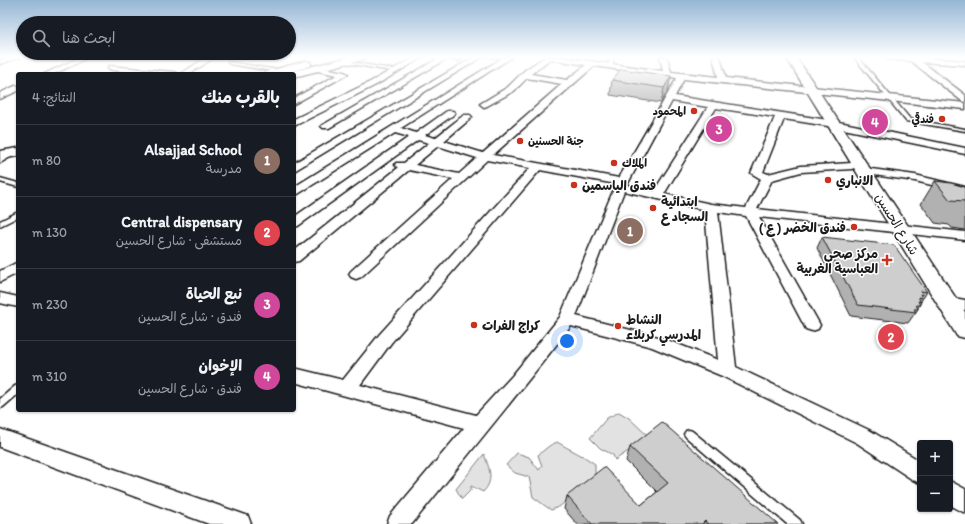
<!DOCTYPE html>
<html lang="ar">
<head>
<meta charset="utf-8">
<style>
  :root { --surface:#171b24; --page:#20242c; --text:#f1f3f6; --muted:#9ea1a6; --line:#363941; --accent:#c8321e }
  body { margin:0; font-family:Itim,"Playpen Sans Arabic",sans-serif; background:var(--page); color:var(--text); direction:rtl }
  .controls { position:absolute; right:12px; bottom:12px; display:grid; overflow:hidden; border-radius:4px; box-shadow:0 1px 3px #0004 }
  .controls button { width:36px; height:36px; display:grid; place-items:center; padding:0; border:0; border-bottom:1px solid var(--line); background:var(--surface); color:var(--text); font:20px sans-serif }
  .you { position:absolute; left:567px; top:341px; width:14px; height:14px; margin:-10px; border:3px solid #fff; border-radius:50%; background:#1a73e8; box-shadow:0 0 0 6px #1a73e833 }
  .badge { display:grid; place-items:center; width:26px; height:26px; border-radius:50%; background:var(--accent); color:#fff; font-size:13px; font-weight:700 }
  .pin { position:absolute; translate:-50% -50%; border:2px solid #fff; box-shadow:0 1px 4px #0006 }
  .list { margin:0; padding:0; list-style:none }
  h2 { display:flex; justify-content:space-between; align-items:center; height:52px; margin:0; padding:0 16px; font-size:17px }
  h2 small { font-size:13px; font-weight:400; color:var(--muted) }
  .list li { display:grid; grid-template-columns:26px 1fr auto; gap:12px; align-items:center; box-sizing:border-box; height:72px; padding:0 16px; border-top:1px solid var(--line) }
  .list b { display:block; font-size:15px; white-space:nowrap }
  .list p { margin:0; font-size:13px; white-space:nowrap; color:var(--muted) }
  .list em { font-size:13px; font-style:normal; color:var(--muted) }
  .icon { flex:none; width:22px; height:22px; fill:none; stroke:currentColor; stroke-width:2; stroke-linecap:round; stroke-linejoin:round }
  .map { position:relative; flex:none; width:965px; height:524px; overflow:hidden; direction:ltr }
  .search { position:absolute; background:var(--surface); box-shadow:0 1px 3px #0004; left:16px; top:16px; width:280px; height:44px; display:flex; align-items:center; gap:10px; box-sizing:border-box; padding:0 14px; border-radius:22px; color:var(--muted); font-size:15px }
  .panel { position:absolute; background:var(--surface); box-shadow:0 1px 3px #0004; left:16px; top:72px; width:280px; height:340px; border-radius:4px; direction:rtl }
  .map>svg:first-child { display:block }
</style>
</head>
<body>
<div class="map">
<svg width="965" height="524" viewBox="0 0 965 524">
  <rect width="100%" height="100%" fill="#fff"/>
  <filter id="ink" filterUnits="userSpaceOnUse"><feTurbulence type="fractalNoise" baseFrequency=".025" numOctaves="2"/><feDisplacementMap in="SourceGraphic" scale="8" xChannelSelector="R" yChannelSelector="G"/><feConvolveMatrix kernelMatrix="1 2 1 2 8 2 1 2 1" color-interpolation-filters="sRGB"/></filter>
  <g filter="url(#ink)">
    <!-- green -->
    <g fill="#e2e2e2" stroke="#7f7f7f">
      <polygon points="619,412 629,418 649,437 615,460 613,455 600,448 590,438 607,418"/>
      <path d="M557,442C570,450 583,455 595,464V478L559,507L551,510L533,497L529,477L515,473L506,465L517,453L529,457L539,470L542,466L538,455L549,446Z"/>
      <path d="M484,454C489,468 495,480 483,492L471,486V490L462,499L456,489Z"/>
    </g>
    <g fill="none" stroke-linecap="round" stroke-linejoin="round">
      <!-- lane casing -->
      <g stroke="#1c1c1c" stroke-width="3">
        <g id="lane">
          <polygon points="609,57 613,57 613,67 611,68 609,67"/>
          <polygon points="854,57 858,57 910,119 965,129 965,131 906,121"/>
          <polygon points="339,60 397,70 399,71 397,72 340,62 339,62"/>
          <polygon points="229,62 278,70 280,71 278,72 230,64 228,63"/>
          <polygon points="12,152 14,153 14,155 0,163 0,159"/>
          <polygon points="0,178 18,183 18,187 0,182"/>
          <polygon points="18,212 18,217 0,226 0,221"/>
          <polygon points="18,385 18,394 3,407 0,408 0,399 15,386"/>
          <polygon points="689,430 692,431 800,520 802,524 787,524 686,437 684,434 686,431"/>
        </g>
      </g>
      <!-- street casing -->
      <g stroke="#1c1c1c" stroke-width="3">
        <g id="street">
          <polygon points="10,57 20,57 0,64 0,60"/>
          <polygon points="81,57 90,57 54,74 44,74"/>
          <polygon points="207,57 215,57 189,74 180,74"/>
          <polygon points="415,57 423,57 376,85 294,126 294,119 370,82"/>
          <polygon points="441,57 450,57 329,128 323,128 321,126"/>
          <polygon points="474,57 482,57 294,171 294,163"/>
          <path d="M504,57H512L401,128L416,133L447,111H453L455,113L453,115L425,135L435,138L464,115H470L472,117L470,119L444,141L483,153L562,84L527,78L514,91L487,106L484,107L480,104L508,87L525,70L545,57H560L663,71L660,57H667L671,72L718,77L713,57H720L726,78L965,103V109L684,79L675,96L834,121L965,148V154L834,127L784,119L763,172L768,174L801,166L852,163L857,166L852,169L801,172L772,180L757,209L965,232V240L759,217L820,325L818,329L812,331L806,329L746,216L718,212L736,367L871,431L920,461V483L913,480L857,443L722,376L652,347L571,326C519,393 465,458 412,524H387L390,516L464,428L294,382V368L343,380L379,335L530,168L487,160L361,277L356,279L351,277L349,274L351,271L453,179L409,170L299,261L294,262V251L398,168L395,165L396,163H404L429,143L418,140L298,226L294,227V217L409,137L395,133L298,194L294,196V187ZM550,59L586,65L567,80L531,74ZM594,66L677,78L619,178L493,155ZM672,101L708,107L654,191L627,185ZM716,108L775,117L751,173L761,179L746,208L711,204L664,194ZM438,146L477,158L459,174L415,165ZM540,170L616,184L560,317L512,376L476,415L360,385L391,343ZM624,191L705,210L718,360L662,338L576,316Z"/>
          <polygon points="883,57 915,57 965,61 965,65 922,62 965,95 965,102 962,101 911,61 887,59"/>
          <polygon points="109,66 174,72 178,74 150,74 112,70 108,68"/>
          <polygon points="313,66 344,72 348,74 294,104 294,98 337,75 313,70"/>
          <polygon points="15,86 18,86 18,91 0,99 0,93"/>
          <polygon points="864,168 915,175 965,187 965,193 915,181 860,173 859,171 860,169"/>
          <polygon points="18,262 18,273 0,282 0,271"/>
          <polygon points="0,293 18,297 18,307 0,303"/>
          <polygon points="948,297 965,300 965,310 943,306 940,302 943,298"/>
          <polygon points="0,429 240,513 248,516 251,524 209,524 0,447"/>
          <polygon points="950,481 965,489 965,513 950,505"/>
        </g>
      </g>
      <!-- secondary casing -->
      <g stroke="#1c1c1c" stroke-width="3">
        <g id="secondary">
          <polygon points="349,57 365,57 364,59 294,77 294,74 288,74 290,72 282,74 263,74 265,72 306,61 310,62 311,64 310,66 290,72"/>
          <polygon points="786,57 796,57 965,312 965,338 957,336"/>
          <polygon points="18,148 18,156 0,159 0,151"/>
        </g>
      </g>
      <!-- lane -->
      <use href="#lane" fill="#fff" fill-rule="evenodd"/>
      <!-- street -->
      <use href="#street" fill="#fff" fill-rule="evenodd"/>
      <!-- secondary -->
      <use href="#secondary" fill="#fff" fill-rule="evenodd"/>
    </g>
    <!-- wall -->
    <g fill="#b1b1b1" stroke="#1c1c1c">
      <polygon points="431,57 439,57 436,58 431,58"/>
      <polygon points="447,57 466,57 459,62 448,60"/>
      <polygon points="483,57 502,57 497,59"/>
      <polygon points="671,76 668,91 661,103 610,95 612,80"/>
      <polygon points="935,181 965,187 965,230 952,228 949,225 935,223 921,204"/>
      <polygon points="822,237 927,292 921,301 921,302 918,308 918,309 908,323 851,316 817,248"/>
      <polygon points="630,447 778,524 577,524 564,509 567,496 641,505 657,492 626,461"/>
    </g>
    <!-- shaded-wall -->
    <g fill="#909090" stroke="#1c1c1c">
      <polygon points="459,57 466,57 459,62"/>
      <polygon points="497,57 502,57 497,59"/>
      <polygon points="671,76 668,91 661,103 664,88"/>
    </g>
    <!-- building -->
    <g fill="#cecece" stroke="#1c1c1c">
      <polygon points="621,69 671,76 664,88 612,80"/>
      <polygon points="935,181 951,183 965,187 965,201 950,200"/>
      <polygon points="822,237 894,245 927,292 921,291 923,295 920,294 922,298 918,297 921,302 918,301 920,305 916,305 918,309 914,309 916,312 858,305"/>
      <polygon points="662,422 778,524 708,524 705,521 702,524 592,524 567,496 604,467 641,505 668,483 630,447"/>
    </g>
  </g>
  <!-- sky -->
  <linearGradient id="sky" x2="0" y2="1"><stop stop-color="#95b6d5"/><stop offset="0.44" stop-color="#fff"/><stop offset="1" stop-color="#fff" stop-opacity="0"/></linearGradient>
  <rect width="965" height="130" fill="url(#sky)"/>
  <!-- markers -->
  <g fill="#c8321e" stroke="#fff" stroke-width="1.5">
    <circle cx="694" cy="111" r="4"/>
    <circle cx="942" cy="119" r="4"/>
    <circle cx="520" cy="141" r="4"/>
    <circle cx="614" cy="163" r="4"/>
    <circle cx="828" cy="180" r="4"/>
    <circle cx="574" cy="185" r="4"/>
    <circle cx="653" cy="208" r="4"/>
    <circle cx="854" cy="227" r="4"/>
    <path d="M885 254h4v4h4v4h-4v4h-4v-4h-4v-4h4z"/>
    <circle cx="474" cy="325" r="4"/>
    <circle cx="618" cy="326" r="4"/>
  </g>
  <g text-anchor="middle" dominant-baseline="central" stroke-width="3" stroke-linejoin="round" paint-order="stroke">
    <!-- far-poi labels -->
    <g font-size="11" font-weight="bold" fill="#1c1c1c" stroke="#fff" text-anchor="end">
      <text x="686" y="111">المحمود</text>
      <text x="934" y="119">فندقي</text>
      <text x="528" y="141" text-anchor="start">جنة الحسنين</text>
      <text x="622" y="163" text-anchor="start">الملاك</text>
    </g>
    <!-- poi labels -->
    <g font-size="13" font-weight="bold" fill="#1c1c1c" stroke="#fff" text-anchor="start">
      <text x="836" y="180">الانباري</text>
      <text x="582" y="185">فندق الياسمين</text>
      <text x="661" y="201">ابتدائية<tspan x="661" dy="15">السجاد ع</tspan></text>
      <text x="846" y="227" text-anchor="end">فندق الخضر ( ع )</text>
      <text x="878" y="253" text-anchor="end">مركز صحي<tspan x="878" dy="15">العباسية الغربية</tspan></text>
      <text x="626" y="319">النشاط<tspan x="626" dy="15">المدرسي كربلاء</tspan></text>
      <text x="482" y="325">كراج الفرات</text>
    </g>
    <!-- street labels -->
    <g font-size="13" fill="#1c1c1c" stroke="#fff">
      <text transform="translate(897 224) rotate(58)">شارع الحسين</text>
    </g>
  </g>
</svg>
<div class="controls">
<button>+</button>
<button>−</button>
</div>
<div class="you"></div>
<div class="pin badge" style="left:630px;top:231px;background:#8d6e63">1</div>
<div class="pin badge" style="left:891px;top:337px;background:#e0444e">2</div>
<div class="pin badge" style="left:719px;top:129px;background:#d1479c">3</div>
<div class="pin badge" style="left:875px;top:122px;background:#d1479c">4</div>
<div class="search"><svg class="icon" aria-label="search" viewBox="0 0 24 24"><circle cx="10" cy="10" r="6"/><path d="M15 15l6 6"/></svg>ابحث هنا</div>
<section class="panel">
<h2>بالقرب منك<small>النتائج: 4</small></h2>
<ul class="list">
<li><span class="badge" style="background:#8d6e63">1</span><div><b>Alsajjad School</b><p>مدرسة</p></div><em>80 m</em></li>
<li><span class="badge" style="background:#e0444e">2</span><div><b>Central dispensary</b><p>مستشفى · شارع الحسين</p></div><em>130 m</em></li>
<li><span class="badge" style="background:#d1479c">3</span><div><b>نبع الحياة</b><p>فندق · شارع الحسين</p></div><em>230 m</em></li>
<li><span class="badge" style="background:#d1479c">4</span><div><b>الإخوان</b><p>فندق · شارع الحسين</p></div><em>310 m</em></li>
</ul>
</section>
</div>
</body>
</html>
